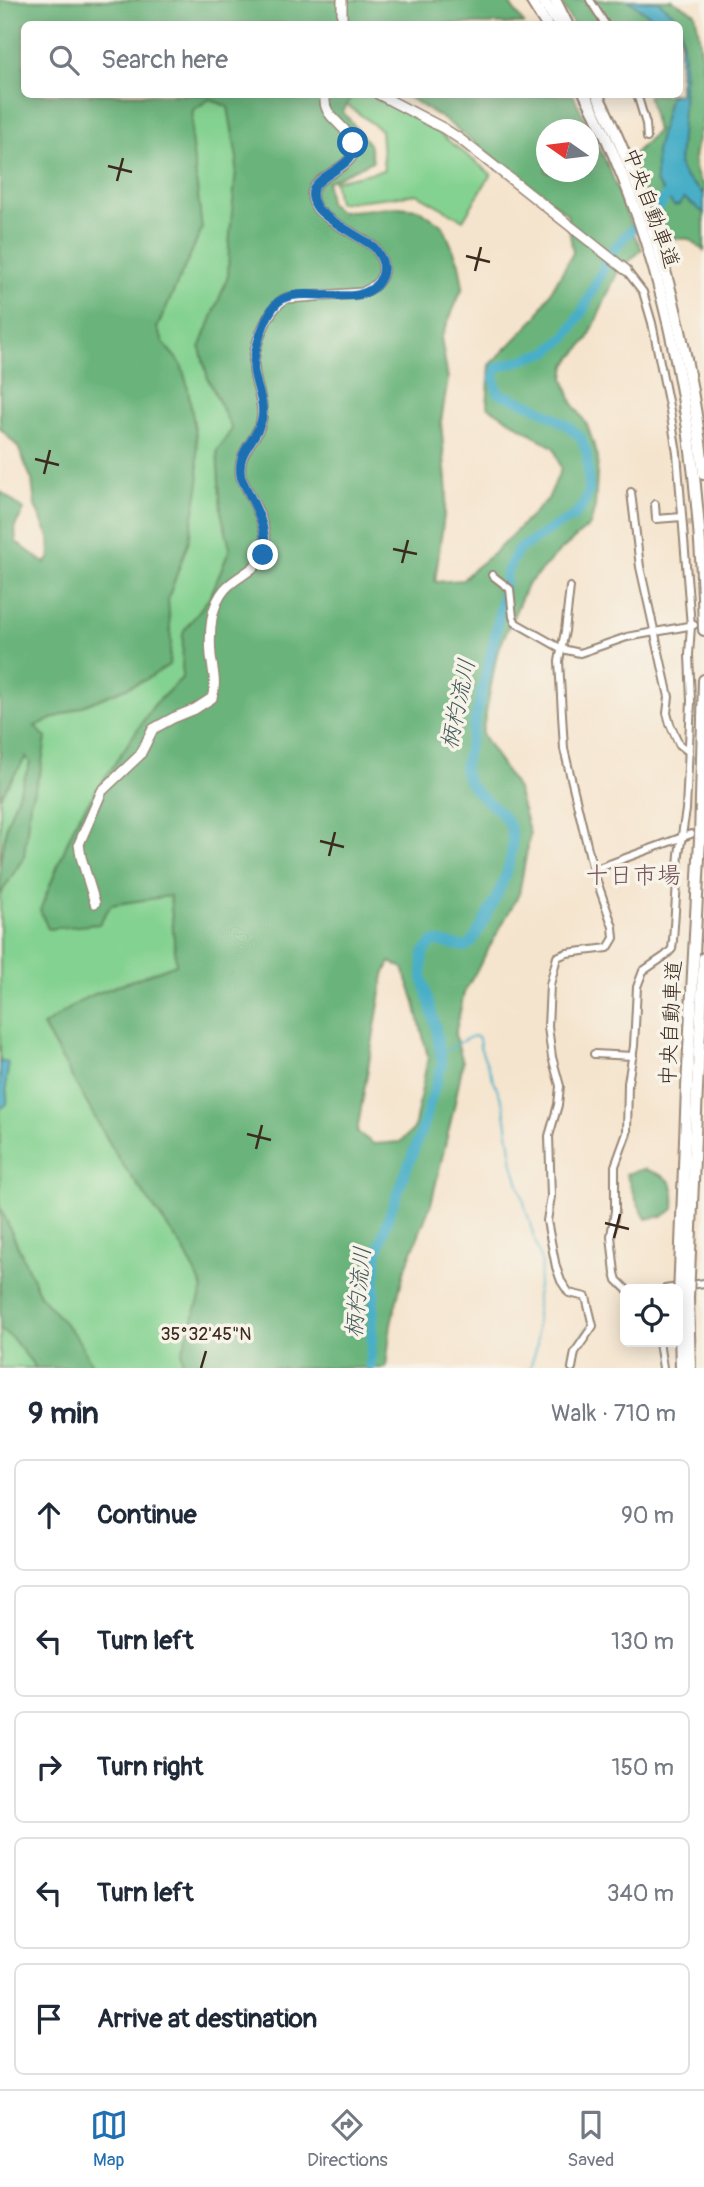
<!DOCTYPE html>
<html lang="en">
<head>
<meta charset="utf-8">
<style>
  :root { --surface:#fff; --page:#f2f2f3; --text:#1f2937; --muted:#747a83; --line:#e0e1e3; --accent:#1f6fb2 }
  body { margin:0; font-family:Pangolin,"Klee One",sans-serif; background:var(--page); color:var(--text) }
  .controls { position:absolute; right:21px; bottom:21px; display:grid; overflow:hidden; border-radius:10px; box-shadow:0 4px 18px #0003 }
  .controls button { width:63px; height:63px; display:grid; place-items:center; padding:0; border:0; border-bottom:2px solid var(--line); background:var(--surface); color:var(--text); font:35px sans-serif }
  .compass { position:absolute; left:536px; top:119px; width:63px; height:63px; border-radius:50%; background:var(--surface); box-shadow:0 4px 18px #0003; rotate:284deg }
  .stop { position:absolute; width:21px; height:21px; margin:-16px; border:5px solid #1f6fb2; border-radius:50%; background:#fff }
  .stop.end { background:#1f6fb2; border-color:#fff; box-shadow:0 2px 7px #0008 }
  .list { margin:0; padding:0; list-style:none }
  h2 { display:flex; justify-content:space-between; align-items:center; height:91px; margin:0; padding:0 28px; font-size:30px }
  h2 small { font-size:23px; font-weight:400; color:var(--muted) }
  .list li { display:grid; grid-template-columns:46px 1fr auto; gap:21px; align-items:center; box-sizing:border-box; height:112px; margin:0 14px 14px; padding:0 14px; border:2px solid var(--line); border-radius:10px }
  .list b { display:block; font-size:26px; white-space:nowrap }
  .list em { font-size:23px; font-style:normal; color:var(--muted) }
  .icon { flex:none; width:38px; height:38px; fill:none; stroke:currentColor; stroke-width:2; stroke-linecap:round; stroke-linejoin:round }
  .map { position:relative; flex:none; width:704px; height:1368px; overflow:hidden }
  .search { position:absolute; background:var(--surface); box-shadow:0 4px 18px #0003; left:21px; right:21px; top:21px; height:77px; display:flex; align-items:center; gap:18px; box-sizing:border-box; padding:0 24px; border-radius:10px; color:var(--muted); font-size:26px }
  .sheet { height:721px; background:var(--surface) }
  nav { display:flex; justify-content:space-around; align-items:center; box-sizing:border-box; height:98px; border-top:2px solid var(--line); background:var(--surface); font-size:19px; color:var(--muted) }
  nav a { display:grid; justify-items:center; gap:4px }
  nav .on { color:var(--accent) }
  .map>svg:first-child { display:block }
</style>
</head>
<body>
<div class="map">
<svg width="704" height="1368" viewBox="0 0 704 1368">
  <rect width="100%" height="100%" fill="#f7f3e8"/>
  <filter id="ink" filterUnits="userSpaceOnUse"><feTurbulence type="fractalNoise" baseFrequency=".0143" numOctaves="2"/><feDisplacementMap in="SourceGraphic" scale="14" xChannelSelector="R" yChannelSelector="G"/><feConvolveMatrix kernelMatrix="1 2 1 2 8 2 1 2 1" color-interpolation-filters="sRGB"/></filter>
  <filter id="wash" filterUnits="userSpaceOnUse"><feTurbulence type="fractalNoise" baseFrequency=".00686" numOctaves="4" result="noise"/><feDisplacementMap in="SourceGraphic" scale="28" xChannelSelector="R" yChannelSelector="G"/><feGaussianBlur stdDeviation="1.57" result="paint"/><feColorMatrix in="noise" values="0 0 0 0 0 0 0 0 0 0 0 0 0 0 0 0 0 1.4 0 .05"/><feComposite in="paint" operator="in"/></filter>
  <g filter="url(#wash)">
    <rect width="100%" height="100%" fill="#f5e4cd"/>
    <!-- green -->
    <g fill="#84d291" stroke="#607e58" stroke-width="2">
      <polygon points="182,95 287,95 263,863 264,1368 0,1368 0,719 74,599"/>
      <polygon points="349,95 371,95 426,123 491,174 463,220 417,194 338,203 334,181 384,170 381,130 346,104"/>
    </g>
    <!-- forest -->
    <g fill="#6bb47b" stroke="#536f4c" stroke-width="2" fill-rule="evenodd">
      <path d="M0,0H507L524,24H24V94L352,95L343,112L369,144L373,161L327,182L329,203L339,212L398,207L418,209L443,226L459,263L463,287L441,338L448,379L441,421L447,493L435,582L463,580L470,572L494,553L548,499L561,469L554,448L487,406L490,365L536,318L573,253L567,214L446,121L405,95H573L609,168L635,236L642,249L617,273L588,339L566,365L564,378L572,402L587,425L598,457L595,507L590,525L559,552L527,585L497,653L482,734L517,789L530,834L519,894L464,993L455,1035L463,1062L453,1112L431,1204L404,1272L391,1324L386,1368H182V1352L203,1288L184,1250L118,1158L43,1026L87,997L176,964L170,896L111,905L99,924L48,929L40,910L76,821L154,705L182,678L183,632L211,595L230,548L221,512L217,451L232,429L208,379L200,348L228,276L229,245L237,159L228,107L210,99L193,110L191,137L202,229L157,328L164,344L181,364L187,384L196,435L199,483L189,540L168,599L171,642L169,665L145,680L35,726L46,738L41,769L30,803L24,857L0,895V863L7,823L30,763L26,757L0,797V491L24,510L15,526L16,542L45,563L50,558L49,537L35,506L32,480L18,447L0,428ZM546,130H588V172H546ZM390,962L403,968L414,999L428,1057L414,1129L400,1142L374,1144L357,1132L384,975Z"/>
      <path d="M559,0H672L695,13C702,46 704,78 704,112C703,126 694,148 694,160C694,168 698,180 704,185V251L689,239L665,238L630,158L657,131L648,95L680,94V24H573Z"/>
      <path d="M644,1169C670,1177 676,1180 674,1209L663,1216L646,1219L636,1200L626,1174Z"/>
      <polygon points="0,1207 41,1297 76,1336 94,1368 36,1368 12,1338 0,1329"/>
    </g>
    <!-- water -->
    <g fill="#48afc7" stroke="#426c72" stroke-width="2">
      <polygon points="628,0 658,1 678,18 679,24 662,24"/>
      <polygon points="680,28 684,53 683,108 679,165 684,176 704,194 704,213 684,198 679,205 674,206 656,182 656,151 670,95 680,94"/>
      <path d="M0,1062H7C10,1073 5,1076 6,1085C6,1092 8,1096 7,1104L0,1109Z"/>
    </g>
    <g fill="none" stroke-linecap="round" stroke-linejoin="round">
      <!-- stream -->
      <g stroke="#48afc7" stroke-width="2">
        <path d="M441,1053C454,1049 462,1038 475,1036L479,1038L480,1047L504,1106L513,1164L542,1265L537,1291V1346L530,1368"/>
        <path d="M569,1368C569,1351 579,1339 589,1326"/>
      </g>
      <!-- river -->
      <path stroke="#48afc7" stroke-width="10" d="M370,1368L377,1255L388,1218L422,1129L442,1064L435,1024L422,976L423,953L434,941L465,947L472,942C488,914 530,846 504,817C490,800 467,792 464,768L496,631L507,571L518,550L557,525L573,517L584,504L589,489L587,454L581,438L568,426L536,407L498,393L494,378L496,368L547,352L566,337L583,310L610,254L626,235L660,206L672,188"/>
    </g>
  </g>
  <g filter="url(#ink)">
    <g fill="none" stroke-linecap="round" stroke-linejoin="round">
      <!-- street-tunnel -->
      <g stroke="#d0bfaa" stroke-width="6" stroke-dasharray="6 3" stroke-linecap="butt">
        <polyline points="677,410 704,405"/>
        <polyline points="688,523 704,521"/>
      </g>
      <!-- street casing -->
      <g stroke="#988776" stroke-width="10">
        <g id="street">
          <polyline points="590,0 605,24"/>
          <polyline points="637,94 646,124 647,138"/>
          <polyline points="631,492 640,567 669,697 667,713 670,724 679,744 689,752"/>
          <polyline points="655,504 656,519 682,517"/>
          <polyline points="492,575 510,589 513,617 516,623 562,649 580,653 627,637 694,625"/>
          <polyline points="570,587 565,631 559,661 564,749 593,870 613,927 614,938 608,948 567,953 557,957 550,985 548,1027 552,1057 560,1086 558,1105 549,1136 551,1196 547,1221 556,1267 561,1281 569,1293 586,1297 593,1326 575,1352 572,1368"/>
          <polyline points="593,870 691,834"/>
          <polyline points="594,1054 633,1056"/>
          <polyline points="626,1289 617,1280 615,1273 611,1236 615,1211 615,1166 627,1133 628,1083 634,1046 637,987 643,971 665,956 672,949 673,940 679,854 686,810 691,701 689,655 691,626 677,453 670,411 652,323 643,292 626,270"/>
          <polyline points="665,1289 704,1283"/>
          <polyline points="659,1342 663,1368"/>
        </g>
      </g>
      <!-- secondary casing -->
      <g stroke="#988776" stroke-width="12">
        <g id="secondary">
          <polyline points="342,24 342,0"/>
          <polyline points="378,94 443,128 460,139 626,270"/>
          <path d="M95,903L81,857L79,844L102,791L140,755L153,729L173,718L195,709L212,698C217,684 213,671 211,656C210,644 210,630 212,618C214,608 218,597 225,589C241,571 270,568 265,537C263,516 249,495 241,477C236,449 259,441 262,417C264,401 255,385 254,369C252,348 268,306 287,298L362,293C385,283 390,267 374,247C361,237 322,218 316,207C296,173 361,173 353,144C348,124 319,117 326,94"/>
        </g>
      </g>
      <!-- highway casing -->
      <g stroke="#988776" stroke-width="14">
        <g id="highway">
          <polyline points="531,0 546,24"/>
          <polyline points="543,0 558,24"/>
          <polyline points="555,0 567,24"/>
          <path d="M585,94C671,259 700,447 704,630"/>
          <path d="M597,94C657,213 689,343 704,474"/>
          <polyline points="687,1088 700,839 704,680"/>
          <polyline points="697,1089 704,958"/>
          <polyline points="679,1297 681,1368"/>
          <polyline points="688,1298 690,1368"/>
        </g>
      </g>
      <!-- street -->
      <use href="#street" stroke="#fff" stroke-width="6"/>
      <!-- secondary -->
      <use href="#secondary" stroke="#fff" stroke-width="9"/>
      <!-- highway -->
      <use href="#highway" stroke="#fff" stroke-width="10"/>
      <!-- highway-bridge casing -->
      <g stroke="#988776" stroke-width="14" stroke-linecap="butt">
        <g id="highway-bridge">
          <polyline points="679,1297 687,1088"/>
          <polyline points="688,1298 697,1089"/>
        </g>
      </g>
      <!-- highway-bridge -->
      <use href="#highway-bridge" stroke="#fff" stroke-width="10"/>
    </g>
  </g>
  <g fill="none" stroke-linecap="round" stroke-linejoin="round" filter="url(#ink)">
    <!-- route -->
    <path stroke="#1f6fb2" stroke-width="9" d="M263,555C271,529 251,500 241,477C236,449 257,442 262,418C265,403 256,387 254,371C252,354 265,314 278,302C303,281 366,315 382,276C386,265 381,256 374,247C361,237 322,218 316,206C297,174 359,173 353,143"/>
  </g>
  <!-- ticks -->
  <path fill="none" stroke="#3b2a1e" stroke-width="2.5" d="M108,166L132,172M117,181L123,158M466,256L490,262M475,271L481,247M35,459L59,465M44,474L50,450M393,549L417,554M402,563L408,540M320,841L344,847M329,856L335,832M247,1134L271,1140M256,1149L262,1125M605,1223L629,1229M614,1238L620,1214M201,1368L206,1351"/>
  <g text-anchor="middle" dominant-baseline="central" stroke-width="7" stroke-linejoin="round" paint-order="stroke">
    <!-- street labels -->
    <g font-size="21" fill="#3b2a1e" stroke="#f7f3e8">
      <text transform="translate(651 208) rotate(70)">中央自動車道</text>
      <text transform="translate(671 1023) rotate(-87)">中央自動車道</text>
    </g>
    <!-- water labels -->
    <g font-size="23" font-style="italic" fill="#405959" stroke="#f7f3e8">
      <text transform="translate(458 704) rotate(-78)">柄杓流川</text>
      <text transform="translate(358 1292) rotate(-84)">柄杓流川</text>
    </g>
    <!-- quarter labels -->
    <g font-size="24" fill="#735058" stroke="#f7f3e8">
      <text x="633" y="875">十日市場</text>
    </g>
  </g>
  <g font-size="18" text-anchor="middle" fill="#3b2a1e" stroke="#f7f3e8" stroke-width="7" stroke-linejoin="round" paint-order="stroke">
    <text x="206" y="1340">35°32'45"N</text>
  </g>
</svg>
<div class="controls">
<button><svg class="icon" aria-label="locate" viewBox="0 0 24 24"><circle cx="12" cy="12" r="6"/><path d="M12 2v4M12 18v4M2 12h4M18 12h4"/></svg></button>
</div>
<svg class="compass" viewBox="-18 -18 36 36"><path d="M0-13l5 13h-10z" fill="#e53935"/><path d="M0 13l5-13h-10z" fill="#747a83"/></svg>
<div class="stop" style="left:353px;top:143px"></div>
<div class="stop end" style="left:263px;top:555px"></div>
<div class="search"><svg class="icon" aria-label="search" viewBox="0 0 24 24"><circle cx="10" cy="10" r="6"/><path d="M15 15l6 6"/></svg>Search here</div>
</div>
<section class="sheet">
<h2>9 min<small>Walk · 710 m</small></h2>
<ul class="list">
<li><svg class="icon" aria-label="ahead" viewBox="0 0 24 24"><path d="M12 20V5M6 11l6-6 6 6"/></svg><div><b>Continue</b></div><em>90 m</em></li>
<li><svg class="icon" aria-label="left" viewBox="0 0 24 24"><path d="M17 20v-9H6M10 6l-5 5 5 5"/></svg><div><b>Turn left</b></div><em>130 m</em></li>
<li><svg class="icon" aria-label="right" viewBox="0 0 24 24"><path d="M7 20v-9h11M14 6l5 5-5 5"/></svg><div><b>Turn right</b></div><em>150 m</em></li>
<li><svg class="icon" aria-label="left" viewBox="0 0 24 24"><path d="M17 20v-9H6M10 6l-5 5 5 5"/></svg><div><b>Turn left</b></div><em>340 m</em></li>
<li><svg class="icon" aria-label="arrive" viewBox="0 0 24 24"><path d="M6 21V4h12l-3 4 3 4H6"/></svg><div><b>Arrive at destination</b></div></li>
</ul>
</section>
<nav>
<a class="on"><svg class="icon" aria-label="map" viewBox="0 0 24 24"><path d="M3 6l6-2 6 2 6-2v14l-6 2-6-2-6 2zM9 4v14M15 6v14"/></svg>Map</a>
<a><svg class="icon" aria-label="directions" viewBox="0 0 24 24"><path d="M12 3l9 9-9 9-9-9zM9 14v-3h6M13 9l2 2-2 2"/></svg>Directions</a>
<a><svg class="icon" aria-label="saved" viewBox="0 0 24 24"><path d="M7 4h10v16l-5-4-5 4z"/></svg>Saved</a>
</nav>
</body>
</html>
